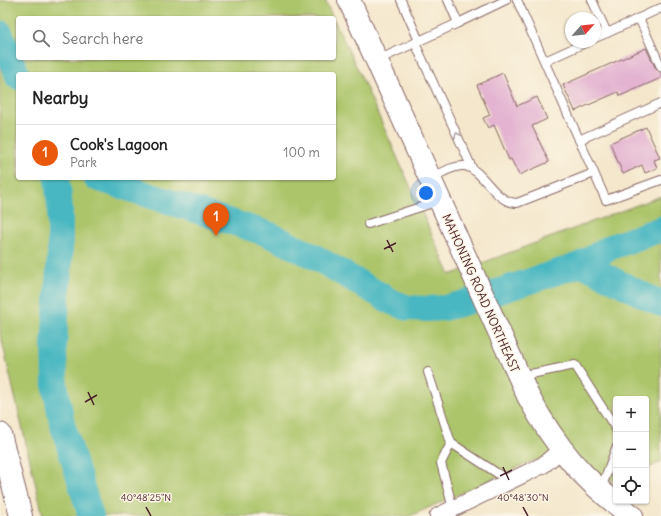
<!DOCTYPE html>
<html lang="en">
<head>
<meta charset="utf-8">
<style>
  :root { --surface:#fff; --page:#f2f2f2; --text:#222; --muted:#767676; --line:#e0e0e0; --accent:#ea580c }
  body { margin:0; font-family:Delius,sans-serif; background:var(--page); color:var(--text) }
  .controls { position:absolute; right:12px; bottom:12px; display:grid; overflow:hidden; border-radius:4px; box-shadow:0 1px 3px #0004 }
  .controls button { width:36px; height:36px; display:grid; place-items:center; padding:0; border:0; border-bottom:1px solid var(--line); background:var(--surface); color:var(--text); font:20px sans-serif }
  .compass { position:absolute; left:565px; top:12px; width:36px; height:36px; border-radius:50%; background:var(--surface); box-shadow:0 1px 3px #0004; rotate:63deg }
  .you { position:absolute; left:426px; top:193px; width:14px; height:14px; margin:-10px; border:3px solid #fff; border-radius:50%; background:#1a73e8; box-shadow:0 0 0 6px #1a73e833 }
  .badge { display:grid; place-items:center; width:26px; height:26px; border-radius:50%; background:var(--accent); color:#fff; font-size:13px; font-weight:700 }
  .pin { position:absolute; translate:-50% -33px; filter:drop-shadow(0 1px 2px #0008) }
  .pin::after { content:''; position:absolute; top:21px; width:14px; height:12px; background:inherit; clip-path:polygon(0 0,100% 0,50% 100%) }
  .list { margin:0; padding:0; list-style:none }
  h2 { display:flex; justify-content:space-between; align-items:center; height:52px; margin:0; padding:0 16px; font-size:17px }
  h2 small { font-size:13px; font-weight:400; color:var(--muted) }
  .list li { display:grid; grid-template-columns:26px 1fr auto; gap:12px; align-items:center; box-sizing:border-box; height:56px; padding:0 16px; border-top:1px solid var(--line) }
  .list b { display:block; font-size:15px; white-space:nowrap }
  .list p { margin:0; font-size:13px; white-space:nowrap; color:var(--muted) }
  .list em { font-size:13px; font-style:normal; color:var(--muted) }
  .icon { flex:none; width:22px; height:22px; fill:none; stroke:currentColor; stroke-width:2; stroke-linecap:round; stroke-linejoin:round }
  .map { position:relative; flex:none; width:661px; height:516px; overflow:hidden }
  .search { position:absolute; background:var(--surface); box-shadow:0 1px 3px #0004; left:16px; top:16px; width:320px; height:44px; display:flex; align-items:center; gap:10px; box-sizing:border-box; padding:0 14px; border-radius:4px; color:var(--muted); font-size:15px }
  .panel { position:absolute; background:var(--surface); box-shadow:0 1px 3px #0004; left:16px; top:72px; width:320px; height:108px; border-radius:4px }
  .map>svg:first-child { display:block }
</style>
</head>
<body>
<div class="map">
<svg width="661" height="516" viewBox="0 0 661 516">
  <rect width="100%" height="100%" fill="#fcf5e5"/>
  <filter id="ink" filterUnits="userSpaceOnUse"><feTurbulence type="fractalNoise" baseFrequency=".025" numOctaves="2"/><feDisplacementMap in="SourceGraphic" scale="8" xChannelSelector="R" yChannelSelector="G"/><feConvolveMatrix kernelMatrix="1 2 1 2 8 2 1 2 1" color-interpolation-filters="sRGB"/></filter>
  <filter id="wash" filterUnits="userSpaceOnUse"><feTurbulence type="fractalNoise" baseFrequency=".012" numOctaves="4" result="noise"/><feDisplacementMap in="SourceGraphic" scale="16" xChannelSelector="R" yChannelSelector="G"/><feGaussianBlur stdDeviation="0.9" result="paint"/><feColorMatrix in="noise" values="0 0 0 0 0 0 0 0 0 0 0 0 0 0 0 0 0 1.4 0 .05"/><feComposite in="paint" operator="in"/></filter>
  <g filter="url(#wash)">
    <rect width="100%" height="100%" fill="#f4e7cc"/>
    <!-- green -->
    <path fill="#acc56b" stroke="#7b724b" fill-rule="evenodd" d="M0,0H325L333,18H18V58H334V20L360,74L450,275L661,196V462L646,469V399H616V481L535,460L410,516H43L0,333ZM18,74H334V178H18Z"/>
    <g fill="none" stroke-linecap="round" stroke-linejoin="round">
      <!-- river -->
      <g stroke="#49b7c1" stroke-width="26">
        <polyline points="0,33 18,77"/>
        <polyline points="57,178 60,208 60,254 54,345 55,385 62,423 91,516"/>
        <polyline points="96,178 268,234 313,256 392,302 408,308 428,309 444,308 460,304 582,264 611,247 661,229"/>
        <polyline points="582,264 661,304"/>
      </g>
    </g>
    <g id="blocks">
      <!-- building -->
      <g fill="#e3b3d1">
        <polygon points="646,48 656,69 661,72 661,78 620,96 618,92 575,111 563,85"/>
        <polygon points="503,73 517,106 537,97 547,119 532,126 549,162 519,175 511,159 509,160 494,125 488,128 483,118 490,115 477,85"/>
        <polygon points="646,127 660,158 654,160 657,168 645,173 642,165 623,174 610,143"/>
      </g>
    </g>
  </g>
  <g filter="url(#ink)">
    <use href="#blocks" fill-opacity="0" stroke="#866563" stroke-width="1"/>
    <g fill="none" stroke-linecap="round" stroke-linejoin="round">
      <!-- lane casing -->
      <g stroke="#866563" stroke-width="10">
        <g id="lane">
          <polyline points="401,0 419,41"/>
          <polyline points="517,0 606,200 661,180"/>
          <polyline points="592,0 607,33 661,8"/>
          <polyline points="639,18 661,67"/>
          <polyline points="458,23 506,0"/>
          <polyline points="595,38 607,33"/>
          <polyline points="415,43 473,170"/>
          <polyline points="378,60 458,23 448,0"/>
          <polyline points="545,61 587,42"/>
          <polyline points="579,140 661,103"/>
          <path d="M431,178C440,174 453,165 464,166C483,168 494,203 517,203L594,173"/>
          <polyline points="368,224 439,201"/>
          <polyline points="428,372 451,443 509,481"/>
          <polyline points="521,376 575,365 616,429"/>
          <polyline points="451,443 441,463 453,509"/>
          <polyline points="601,489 616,448"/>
        </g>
      </g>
      <!-- street casing -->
      <g stroke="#866563" stroke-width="18">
        <polyline id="street" points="438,516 543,465 561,450"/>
      </g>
      <!-- secondary casing -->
      <g stroke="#866563" stroke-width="24">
        <g id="secondary">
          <path d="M349,0L377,61L528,396C556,448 584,481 632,516"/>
          <polyline points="0,434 21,516"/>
        </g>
      </g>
      <!-- lane -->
      <use href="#lane" stroke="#fff" stroke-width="8"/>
      <!-- street -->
      <use href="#street" stroke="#fff" stroke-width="16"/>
      <!-- secondary -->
      <use href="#secondary" stroke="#fff" stroke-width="22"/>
    </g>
    <!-- one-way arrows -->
    <defs><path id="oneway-chevron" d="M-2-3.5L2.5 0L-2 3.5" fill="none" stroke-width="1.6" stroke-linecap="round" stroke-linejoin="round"/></defs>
    <use stroke="#ae9aa0" href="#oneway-chevron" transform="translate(457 135) rotate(-114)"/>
  </g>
  <!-- ticks -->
  <path fill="none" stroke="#4a1f2b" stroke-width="1.5" d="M387,240L393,252M384,249L396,243M88,392L94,405M85,402L97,395M503,467L509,480M500,476L512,470M146,507L151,516M523,507L528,516"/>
  <g text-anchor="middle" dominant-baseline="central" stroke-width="3" stroke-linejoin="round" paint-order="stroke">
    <!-- street labels -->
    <g font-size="12" fill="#4a1f2b" stroke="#fcf5e5">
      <text transform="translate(481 293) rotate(66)">MAHONING ROAD NORTHEAST</text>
    </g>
  </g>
  <g font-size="10" text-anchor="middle" fill="#4a1f2b" stroke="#fcf5e5" stroke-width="3" stroke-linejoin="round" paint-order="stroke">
    <text x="146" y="501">40°48'25"N</text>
    <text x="523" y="501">40°48'30"N</text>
  </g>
</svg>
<div class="controls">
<button>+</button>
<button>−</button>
<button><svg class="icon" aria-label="locate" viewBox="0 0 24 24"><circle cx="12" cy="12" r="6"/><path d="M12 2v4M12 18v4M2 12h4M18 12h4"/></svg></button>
</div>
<svg class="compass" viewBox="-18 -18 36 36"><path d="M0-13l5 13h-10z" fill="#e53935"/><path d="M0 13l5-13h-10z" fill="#767676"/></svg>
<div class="you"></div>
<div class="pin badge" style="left:216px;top:236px">1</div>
<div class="search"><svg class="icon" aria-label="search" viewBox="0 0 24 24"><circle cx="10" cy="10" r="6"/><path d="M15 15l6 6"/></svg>Search here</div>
<section class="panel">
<h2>Nearby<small></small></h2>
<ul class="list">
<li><span class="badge">1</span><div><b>Cook's Lagoon</b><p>Park</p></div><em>100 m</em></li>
</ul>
</section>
</div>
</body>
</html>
